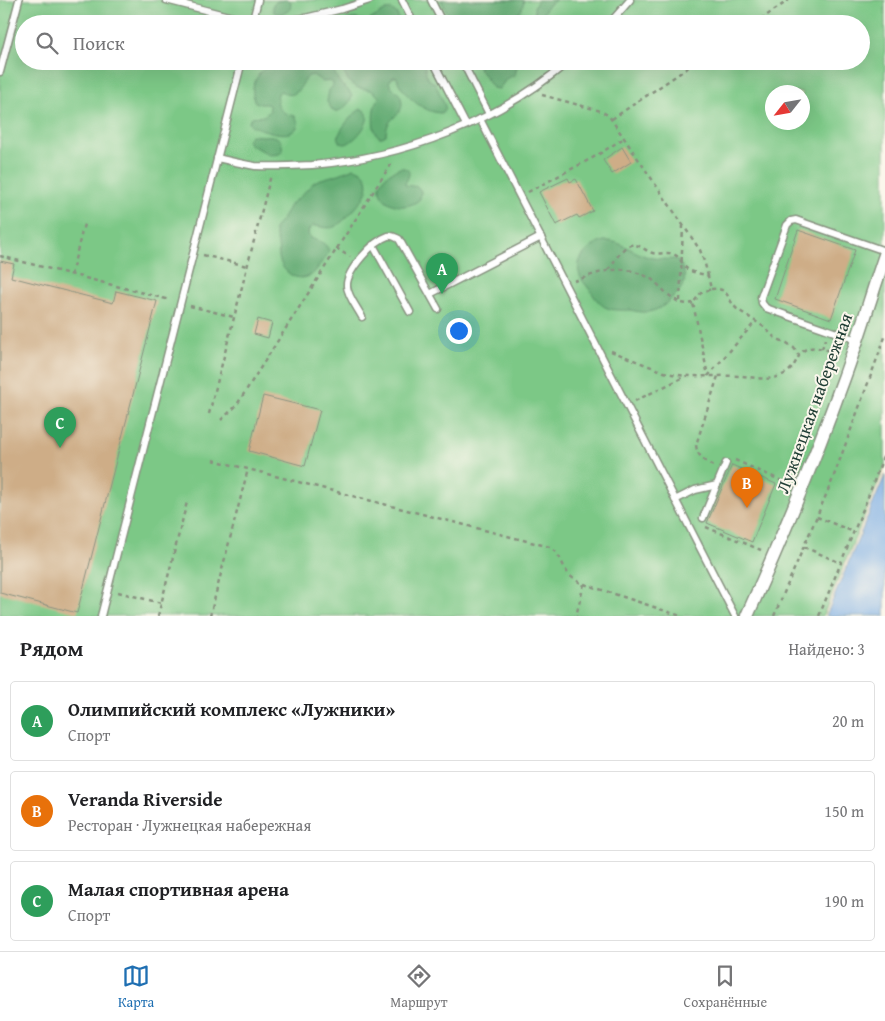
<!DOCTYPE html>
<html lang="ru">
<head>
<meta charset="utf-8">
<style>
  :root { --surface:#fff; --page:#f2f2f2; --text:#202124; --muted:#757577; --line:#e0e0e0; --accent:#1f6fb2 }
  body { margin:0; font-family:"Gentium Book Plus",serif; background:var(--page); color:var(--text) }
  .compass { position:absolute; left:765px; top:85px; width:45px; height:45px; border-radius:50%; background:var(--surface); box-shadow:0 5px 20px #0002; rotate:239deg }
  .you { position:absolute; left:458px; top:330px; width:18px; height:18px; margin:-12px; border:4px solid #fff; border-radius:50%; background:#1a73e8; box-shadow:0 0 0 8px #1a73e833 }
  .badge { display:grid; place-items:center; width:32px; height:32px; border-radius:50%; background:var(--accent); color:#fff; font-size:16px; font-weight:700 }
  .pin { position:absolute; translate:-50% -41px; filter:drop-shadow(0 1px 2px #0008) }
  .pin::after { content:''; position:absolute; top:26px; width:18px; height:15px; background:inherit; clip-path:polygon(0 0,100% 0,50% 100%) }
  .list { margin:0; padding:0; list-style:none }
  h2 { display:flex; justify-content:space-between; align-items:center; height:65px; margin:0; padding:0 20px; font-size:21px }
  h2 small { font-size:16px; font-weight:400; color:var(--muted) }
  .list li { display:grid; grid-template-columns:32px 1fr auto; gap:15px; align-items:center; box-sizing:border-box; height:80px; margin:0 10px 10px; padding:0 10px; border:1px solid var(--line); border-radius:5px }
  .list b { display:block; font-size:19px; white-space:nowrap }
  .list p { margin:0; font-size:16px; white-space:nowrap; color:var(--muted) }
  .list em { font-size:16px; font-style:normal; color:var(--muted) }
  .icon { flex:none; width:28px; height:28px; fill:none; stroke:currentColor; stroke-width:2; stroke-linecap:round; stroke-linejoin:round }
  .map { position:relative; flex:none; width:885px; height:616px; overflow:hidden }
  .search { position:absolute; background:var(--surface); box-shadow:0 5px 20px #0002; left:15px; right:15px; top:15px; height:55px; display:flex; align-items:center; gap:12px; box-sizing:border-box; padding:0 18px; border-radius:28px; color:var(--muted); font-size:19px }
  .sheet { height:335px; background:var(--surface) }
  nav { display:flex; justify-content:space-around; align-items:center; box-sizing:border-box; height:70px; border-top:1px solid var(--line); background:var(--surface); font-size:14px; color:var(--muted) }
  nav a { display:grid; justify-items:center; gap:2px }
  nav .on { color:var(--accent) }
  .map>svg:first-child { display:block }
</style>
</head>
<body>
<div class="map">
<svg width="885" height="616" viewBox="0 0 885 616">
  <rect width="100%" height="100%" fill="#fbf7ec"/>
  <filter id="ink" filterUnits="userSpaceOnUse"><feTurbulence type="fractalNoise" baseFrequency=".02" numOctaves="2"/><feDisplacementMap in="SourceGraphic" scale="10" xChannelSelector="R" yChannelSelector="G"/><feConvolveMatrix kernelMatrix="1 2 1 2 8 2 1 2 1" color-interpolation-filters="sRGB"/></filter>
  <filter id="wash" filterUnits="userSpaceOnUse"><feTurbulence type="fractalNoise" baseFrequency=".0096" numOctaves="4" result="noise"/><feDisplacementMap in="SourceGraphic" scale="20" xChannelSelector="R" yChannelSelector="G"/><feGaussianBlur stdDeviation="1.12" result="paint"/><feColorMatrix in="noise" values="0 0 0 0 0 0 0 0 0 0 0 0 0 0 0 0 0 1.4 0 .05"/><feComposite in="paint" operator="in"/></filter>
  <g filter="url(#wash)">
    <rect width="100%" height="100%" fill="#f1e7cd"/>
    <!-- green -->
    <path fill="#7bc886" stroke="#4d825d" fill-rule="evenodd" d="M0,0H885V466L823,616H0ZM24,24H861V61H24ZM772,92H802V122H772Z"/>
    <!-- forest -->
    <g fill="#64ac73" stroke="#427454">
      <path d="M284,0H288L291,2L290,9C286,13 280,15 275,13L273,10V4L278,1Z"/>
      <polygon points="441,0 524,0 522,9 518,14 509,15 498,12 496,13 495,16 496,19 506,24 453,24"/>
      <polygon points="538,0 556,0 547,6 542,16 538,17 535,15 534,7"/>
      <path d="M386,10C396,8 398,15 400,24H340C350,16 357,19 368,21Z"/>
      <path d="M273,61H424L426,74L429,80L435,83L445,106V109L442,113C426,113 410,100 402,88C399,85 398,81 397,77H393L389,82C391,91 399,90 401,98C405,112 395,114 389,123C387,126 386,131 386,135L382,137H379C372,131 373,117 374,109C375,104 378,102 379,97C368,85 362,92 353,85C345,80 344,68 336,63L332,65V68C335,73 337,79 341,84C346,90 349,88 352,97C349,104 341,113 333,111L327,102L329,90L333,86V83L330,81L323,82L313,75L308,76C300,85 297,102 281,91L278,93C275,108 282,114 295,116C297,120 299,123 297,127C290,141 262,129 251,126L249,122L251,117C259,115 263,120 270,110L269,105L267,104H260L255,102C248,84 259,72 273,61Z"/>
      <polygon points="474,61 519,61 518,62 515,75 507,78 499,89 493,88"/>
      <path d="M361,109C379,114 355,143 345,144C343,144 342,143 341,143L338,137C341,128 352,114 361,109Z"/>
      <path d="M251,135C255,135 259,136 264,136C275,135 284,137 282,152L279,154L271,155L249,144C247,140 247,138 251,135Z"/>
      <path d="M354,168C367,171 371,183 365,195C361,203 344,222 336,226C330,230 320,226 313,226L309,229L308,234L310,238C315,240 324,242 327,247C332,253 324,258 321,263C318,267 316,272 311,275C298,283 284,273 280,261C278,256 279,251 278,245C278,239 273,233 275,227L282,220L290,205L302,195L313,183L318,180L339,174Z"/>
      <path d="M400,168C412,167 410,176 405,183V185L418,187L421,191L420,199C396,221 355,186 400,168Z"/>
      <path d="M604,241C619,240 631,251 645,256C655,259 666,260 676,259C685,269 689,281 678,292C670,302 657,313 643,312C639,312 635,311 631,310C622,310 613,311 605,307C598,303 594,296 590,290C587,286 583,282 581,278C572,260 589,246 604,241Z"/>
    </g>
    <!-- water -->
    <polygon fill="#78abe4" stroke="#4c748c" points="885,475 885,616 826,616"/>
    <g id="blocks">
      <!-- building -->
      <g fill="#cead87">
        <polygon points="622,147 631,162 612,174 603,160"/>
        <polygon points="568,178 570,182 576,179 593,211 579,218 577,215 556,225 539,192"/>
        <polygon points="798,230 855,250 831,319 775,299"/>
        <polygon points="0,261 14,264 11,277 113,303 116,291 157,301 77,613 0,593"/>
        <polygon points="258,319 272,323 268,338 254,334"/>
        <polygon points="263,396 320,410 305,466 249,451"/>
        <polygon points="732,465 776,484 752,542 707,523"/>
      </g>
    </g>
  </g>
  <g filter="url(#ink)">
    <use href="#blocks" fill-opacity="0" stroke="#889280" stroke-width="1"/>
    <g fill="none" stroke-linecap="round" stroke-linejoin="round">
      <!-- lane casing -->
      <g stroke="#889280" stroke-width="9">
        <g id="lane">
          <polyline points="166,0 252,22 275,22 305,18 342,9 370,0"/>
          <polyline points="402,0 414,24"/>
          <polyline points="431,0 443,24"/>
          <polyline points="252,24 258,0"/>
          <polyline points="609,24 630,0"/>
          <polyline points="433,61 466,125"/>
          <polyline points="462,61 489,114"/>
          <polyline points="0,72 19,0"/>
          <polyline points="480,119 735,616"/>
          <path d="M217,158C230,161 242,164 255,166C274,167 293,166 312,165C405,157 498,122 569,61"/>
          <polyline points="373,245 410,312"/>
          <polyline points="430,294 541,237"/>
          <path d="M362,317C358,309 347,295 347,286C346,271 373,241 388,236C392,235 395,237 399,239L438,309"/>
          <polyline points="857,340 766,308 762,303 761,297 787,225 791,221 796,220 885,251"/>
          <polyline points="675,500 695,490 717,485"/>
          <polyline points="703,518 726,463"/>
          <polyline points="101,616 242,61"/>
        </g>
      </g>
      <!-- street casing -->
      <g stroke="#889280" stroke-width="15">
        <path id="street" d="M747,616C782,538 815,458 844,378C859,337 871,296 885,255"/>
      </g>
      <!-- path -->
      <g stroke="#889280" stroke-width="2.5" stroke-dasharray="4 4" stroke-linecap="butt">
        <polyline points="754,24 789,0"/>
        <polyline points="542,95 601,111 609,116 700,250 705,264 708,276"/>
        <polyline points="612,119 698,61"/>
        <polyline points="528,192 596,156 624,138"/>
        <polyline points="336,248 350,257"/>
        <polyline points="203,255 247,266"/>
        <polyline points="0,256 170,300"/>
        <path d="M608,270C614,263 620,250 628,246C637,242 643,249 650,252C658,256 666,251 673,254C681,257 681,263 686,268C691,273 701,273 708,276L711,289L701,293L693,303L708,376"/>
        <polyline points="71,275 84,224"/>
        <path d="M574,281C593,275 612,266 632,271C638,273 644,275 650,278C663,287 675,308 693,303"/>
        <path d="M711,289C730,287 726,299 737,309L764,327L775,338L787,343L794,348L798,355"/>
        <polyline points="680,301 683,226"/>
        <polyline points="190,306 234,317"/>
        <polyline points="822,349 825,339"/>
        <path d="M611,351L664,372L672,374C695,378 719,375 742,376C752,377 762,380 773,378C778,377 786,374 790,370C798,362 798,350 810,348C819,346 831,352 840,354"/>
        <polyline points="708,376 755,322"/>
        <polyline points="635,401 686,376"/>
        <polyline points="209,414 271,175"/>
        <polyline points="221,420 236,406 393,161"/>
        <path d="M213,460L550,547C567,559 559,575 584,584L576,616"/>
        <polyline points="735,460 789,484"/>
        <path d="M713,466C704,460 697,456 696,445L718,376"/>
        <polyline points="817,517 854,532"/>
        <polyline points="706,527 761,550"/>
        <polyline points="804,547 841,563"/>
        <polyline points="584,584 681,616"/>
        <polyline points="118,592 161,603"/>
        <polyline points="158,616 187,502"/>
        <polyline points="210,616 248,469"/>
        <polyline points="774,616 832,481 885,337"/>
        <polyline points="819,616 868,497 885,452"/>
      </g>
      <!-- lane -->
      <use href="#lane" stroke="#fff" stroke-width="6"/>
      <!-- street -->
      <use href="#street" stroke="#fff" stroke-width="12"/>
    </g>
  </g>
  <g text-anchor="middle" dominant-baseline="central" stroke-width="4" stroke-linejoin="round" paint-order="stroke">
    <!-- street labels -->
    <g font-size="18" fill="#1f3d34" stroke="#fbf7ec">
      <text transform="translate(814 403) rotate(-70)">Лужнецкая набережная</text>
    </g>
  </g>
</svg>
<svg class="compass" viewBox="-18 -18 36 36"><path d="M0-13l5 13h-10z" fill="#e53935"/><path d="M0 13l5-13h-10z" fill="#757577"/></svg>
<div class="you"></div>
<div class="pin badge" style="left:442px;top:294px;background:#2e9e5b">A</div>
<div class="pin badge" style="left:747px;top:508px;background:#e8710a">B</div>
<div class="pin badge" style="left:60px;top:448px;background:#2e9e5b">C</div>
<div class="search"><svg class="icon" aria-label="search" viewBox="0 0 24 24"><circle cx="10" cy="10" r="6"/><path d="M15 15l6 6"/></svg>Поиск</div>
</div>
<section class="sheet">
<h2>Рядом<small>Найдено: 3</small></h2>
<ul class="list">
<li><span class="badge" style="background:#2e9e5b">A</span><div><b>Олимпийский комплекс «Лужники»</b><p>Спорт</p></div><em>20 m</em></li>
<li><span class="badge" style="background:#e8710a">B</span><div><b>Veranda Riverside</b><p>Ресторан · Лужнецкая набережная</p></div><em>150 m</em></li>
<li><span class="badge" style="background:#2e9e5b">C</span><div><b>Малая спортивная арена</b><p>Спорт</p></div><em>190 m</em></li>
</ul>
</section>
<nav>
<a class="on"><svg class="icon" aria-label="map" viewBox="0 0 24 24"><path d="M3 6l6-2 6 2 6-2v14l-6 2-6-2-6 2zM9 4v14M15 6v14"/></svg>Карта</a>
<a><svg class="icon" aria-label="directions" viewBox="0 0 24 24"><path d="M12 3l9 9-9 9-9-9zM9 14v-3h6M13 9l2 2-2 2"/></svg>Маршрут</a>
<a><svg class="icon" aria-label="saved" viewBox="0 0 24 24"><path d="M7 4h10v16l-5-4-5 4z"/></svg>Сохранённые</a>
</nav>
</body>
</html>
